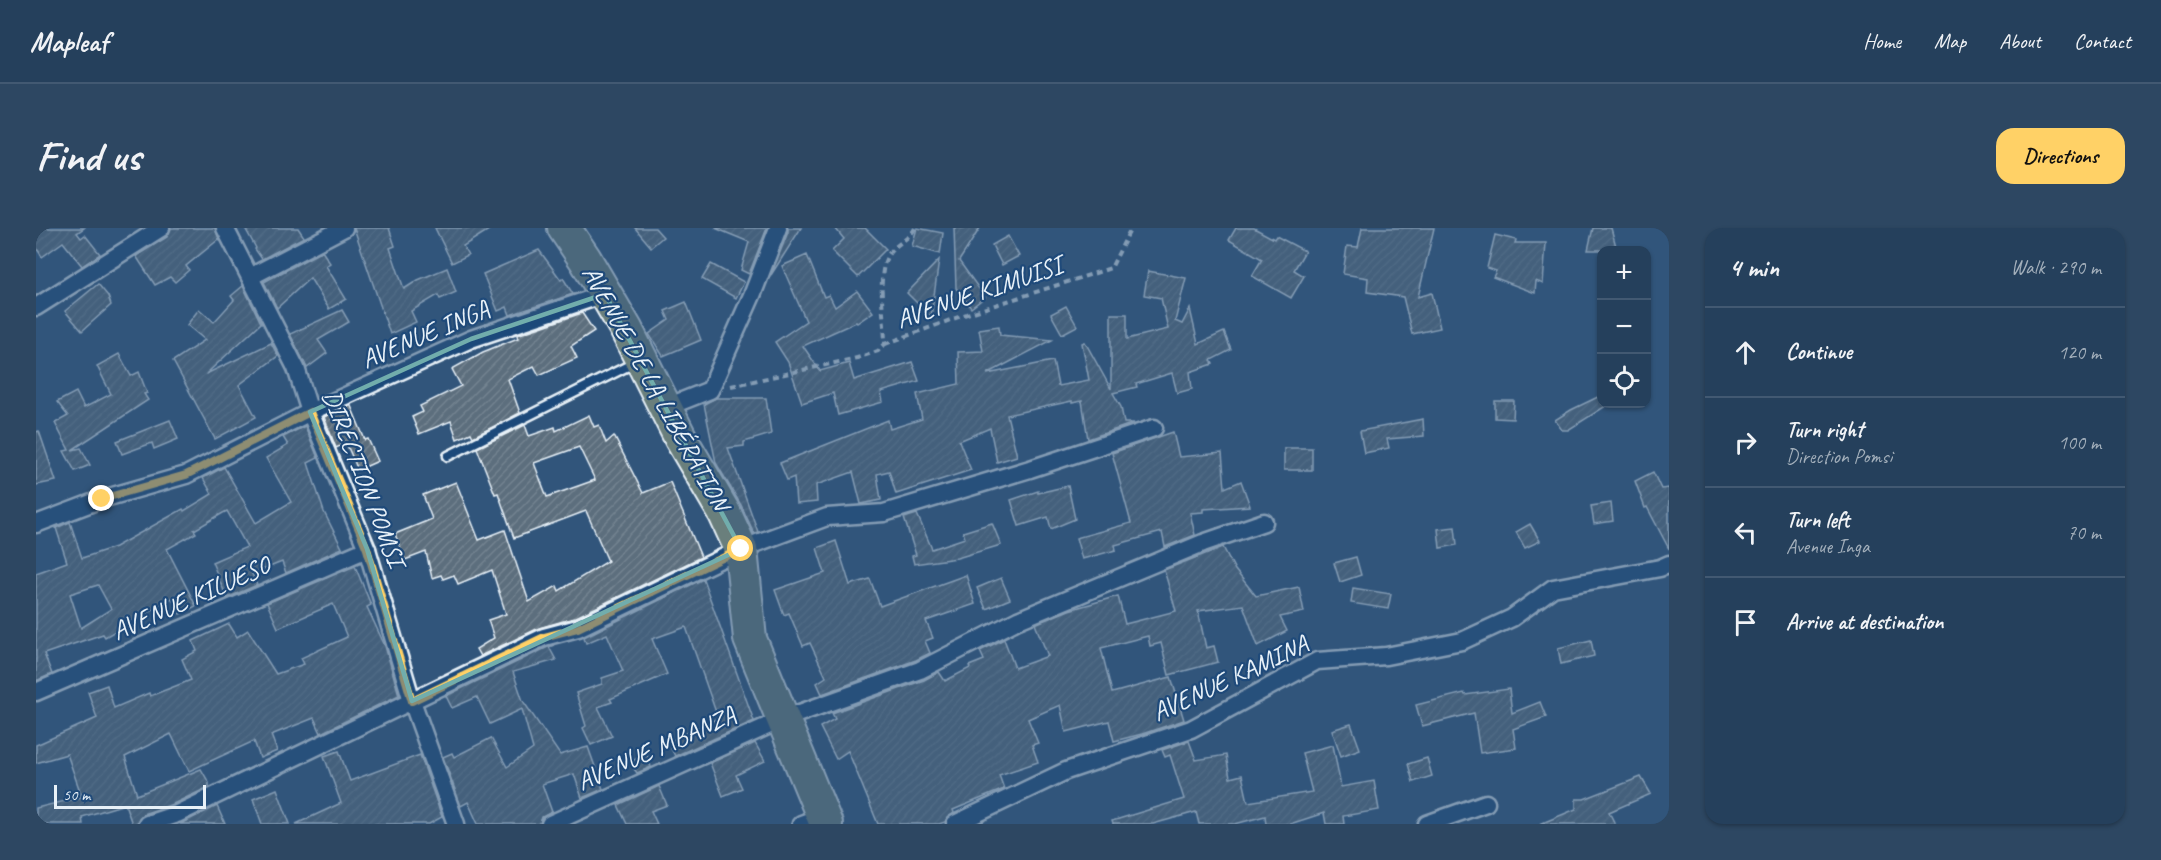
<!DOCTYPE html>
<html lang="en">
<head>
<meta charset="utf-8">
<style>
  :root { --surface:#25405c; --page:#2d4762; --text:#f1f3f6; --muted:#a3afbb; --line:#425972; --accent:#ffd166 }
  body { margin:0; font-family:Caveat,sans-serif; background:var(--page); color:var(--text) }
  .controls { position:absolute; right:18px; top:18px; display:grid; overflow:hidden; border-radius:12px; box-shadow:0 2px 4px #0004 }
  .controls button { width:54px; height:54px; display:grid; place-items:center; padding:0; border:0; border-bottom:2px solid var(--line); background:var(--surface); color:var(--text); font:30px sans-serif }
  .scale { position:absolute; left:18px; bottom:15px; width:152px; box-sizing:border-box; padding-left:6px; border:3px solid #e8f1f8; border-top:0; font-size:16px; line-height:21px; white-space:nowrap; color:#e8f1f8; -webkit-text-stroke:4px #1f4a7a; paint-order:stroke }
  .stop { position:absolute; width:18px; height:18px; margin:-14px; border:4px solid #ffd166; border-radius:50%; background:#fff }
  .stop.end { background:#ffd166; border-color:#fff; box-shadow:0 2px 6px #0008 }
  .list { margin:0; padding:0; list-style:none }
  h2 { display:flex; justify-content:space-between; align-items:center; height:78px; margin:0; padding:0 24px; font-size:26px }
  h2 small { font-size:20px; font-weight:400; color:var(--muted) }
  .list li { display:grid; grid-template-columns:39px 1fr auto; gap:18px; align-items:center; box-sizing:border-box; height:90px; padding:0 24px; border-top:2px solid var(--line) }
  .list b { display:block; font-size:22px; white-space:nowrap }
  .list p { margin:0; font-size:20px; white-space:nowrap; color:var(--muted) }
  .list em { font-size:20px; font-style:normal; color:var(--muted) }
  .icon { flex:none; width:33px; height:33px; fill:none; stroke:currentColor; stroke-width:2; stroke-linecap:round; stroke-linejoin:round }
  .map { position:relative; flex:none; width:1633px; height:596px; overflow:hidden; border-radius:18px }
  header { display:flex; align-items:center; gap:36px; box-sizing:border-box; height:84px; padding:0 30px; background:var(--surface); border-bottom:2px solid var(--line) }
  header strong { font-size:28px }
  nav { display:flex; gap:33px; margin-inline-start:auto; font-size:21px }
  .intro { display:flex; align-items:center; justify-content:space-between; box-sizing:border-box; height:144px; padding:0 36px }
  h1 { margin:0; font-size:42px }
  .button { padding:15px 27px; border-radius:18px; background:var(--accent); color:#111; font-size:21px; font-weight:700 }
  main { display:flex; gap:36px; padding:0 36px }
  aside { flex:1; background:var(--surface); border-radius:18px; box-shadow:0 2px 4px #0004 }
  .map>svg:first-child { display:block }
</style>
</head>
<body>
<header>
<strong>Mapleaf</strong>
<nav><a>Home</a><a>Map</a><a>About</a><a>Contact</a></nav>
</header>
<div class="intro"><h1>Find us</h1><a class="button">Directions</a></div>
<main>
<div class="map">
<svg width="1633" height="596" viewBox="0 0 1633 596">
  <defs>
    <pattern id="building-hatch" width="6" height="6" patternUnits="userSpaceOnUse" patternTransform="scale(1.5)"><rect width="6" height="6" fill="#5c6e7d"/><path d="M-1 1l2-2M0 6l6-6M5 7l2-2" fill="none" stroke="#738390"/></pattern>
  </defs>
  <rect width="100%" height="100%" fill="#31557b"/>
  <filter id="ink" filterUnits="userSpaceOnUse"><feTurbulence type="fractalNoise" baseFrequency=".0167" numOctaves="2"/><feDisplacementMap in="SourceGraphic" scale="12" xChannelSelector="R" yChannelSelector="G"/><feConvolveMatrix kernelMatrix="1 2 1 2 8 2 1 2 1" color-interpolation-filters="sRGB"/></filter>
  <g filter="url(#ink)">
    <!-- building -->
    <g fill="url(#building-hatch)" stroke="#e8f1f8" stroke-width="1.5" fill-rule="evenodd">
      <polygon points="0,0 48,0 41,5 45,10 49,7 64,26 46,38 27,14 6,29 0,19"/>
      <polygon points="135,0 179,0 183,11 150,38 153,42 139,54 134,49 119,57 100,28 131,9"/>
      <polygon points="209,0 262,0 268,9 226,31 219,21 220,20"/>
      <polygon points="318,0 353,0 359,18 354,20 368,61 382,52 411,40 420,64 404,71 402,67 375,83 380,94 354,106"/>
      <polygon points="399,0 456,0 427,18 432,27 416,35"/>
      <polygon points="599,0 619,0 627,9 615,19"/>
      <polygon points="679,0 731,0 713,46 705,42 713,14"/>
      <polygon points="752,0 765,0 735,47 752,4"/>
      <polygon points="799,0 829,0 850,21 822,49 796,23 808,11"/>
      <polygon points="881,0 907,5 904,26 876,18"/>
      <polygon points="918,0 944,0 923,33 949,69 935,80 920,60"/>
      <polygon points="1200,0 1218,0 1238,11 1240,8 1269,23 1258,42 1268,48 1255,70 1216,48 1226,31 1193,12"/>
      <polygon points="1326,0 1398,0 1382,69 1396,65 1404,100 1376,106 1367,69 1331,64 1332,50 1307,46 1311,18 1322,19"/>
      <polygon points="1557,0 1575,0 1581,22 1552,22"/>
      <polygon points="1459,7 1480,12 1479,15 1510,15 1507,56 1500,53 1499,65 1457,49 1460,43 1451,40"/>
      <polygon points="972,8 983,28 966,37 956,17"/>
      <polygon points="503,22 525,52 527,50 537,66 474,87 471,79 462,83 447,46"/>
      <polygon points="286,23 294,35 290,38 310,71 293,81 274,50 241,80 228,54"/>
      <polygon points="771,27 788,69 793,67 799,79 821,63 837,84 821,95 820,94 767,118 784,143 813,135 818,152 876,134 883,153 845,164 847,174 802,187 797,165 766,175 752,134 739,114 770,93 746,38"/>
      <polygon points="903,32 895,89 871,65"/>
      <polygon points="675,36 708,54 700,70 666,51"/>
      <polygon points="1112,43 1150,50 1139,93 1146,96 1154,81 1162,116 1188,104 1195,122 1175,132 1177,136 1154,144 1156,161 1141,165 1136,145 1100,156 1101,159 1077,165 1085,179 1088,195 1098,195 1052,211 1046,173 1036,175 1036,173 971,187 981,228 961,234 954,200 923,213 935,242 860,266 853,243 841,246 845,272 825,276 817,244 780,257 781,274 760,276 758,249 751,252 744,235 852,192 854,201 886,191 881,166 923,156 922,124 947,123 943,101 963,98 964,107 1016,112 951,146 1017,133 1022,158 1053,152 1046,115 1049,114 1075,161 1075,86 1091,86 1091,111 1132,101 1125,70 1108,67"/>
      <polygon points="62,56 72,68 75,77 46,103 29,83"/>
      <polygon points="207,58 225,95 170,146 235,115 242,128 203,157 220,189 179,211 137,133 169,112 151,97 163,81 178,94 198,72 195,68"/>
      <polygon points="650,74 665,112 627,128 613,106 633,92 629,83"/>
      <polygon points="1030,78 1041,98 1026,106 1015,86"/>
      <polygon points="306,82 313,94 282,112 291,125 271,140 254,106"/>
      <polygon points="546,85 558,103 535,118 541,130 503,147 498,138 472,151 484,185 437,209 435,205 421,211 415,193 383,206 376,189 387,184 384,178 425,158 416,141 447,124 482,110 481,107"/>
      <polygon points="83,126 95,148 103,144 111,165 108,166 112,172 36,222 45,220 54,237 39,243 28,223 33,222 19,195 32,188 21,174 40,164 48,180 75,166 61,138"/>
      <polygon points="1566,167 1566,176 1573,176 1532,202 1526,202 1519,192 1535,182"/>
      <polygon points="680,170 730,170 735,206 708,214 708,218 692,220 722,304 718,305 705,277 680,235 668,176"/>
      <polygon points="1459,173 1478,173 1477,191 1459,190"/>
      <polygon points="312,178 315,178 329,212 332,211 342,233 322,242 310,215 300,220 288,189"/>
      <path d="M553,187L558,199L563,197L570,215L578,208L607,265L634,254L665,329L538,390L503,400L444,428L440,421L458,410L452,392L470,386L456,342L422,356L418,347L407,351L405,347L396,350L390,324L369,332L359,306L396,291L387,267L420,254L443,312L469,302L493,374L521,358L523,363L572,333L550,283L478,310L462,265L459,266L441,220L489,197L493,208L519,199L520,203ZM543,219L559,252L511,269L498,235Z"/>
      <polygon points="1387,191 1388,208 1351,211 1353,220 1328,225 1324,203"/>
      <polygon points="134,192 142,211 118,221 116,215 86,226 81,213"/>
      <path d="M269,198L282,230L272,235L288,284L306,320L250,345L246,334L216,346L221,357L191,370L176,334L211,319L191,283L187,285L158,302L160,305L131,321L160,378L144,386L136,370L69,409L67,406L8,426L16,446L0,453V345L31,334L20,300L34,294L46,330L79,319L147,281L148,283L176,266L167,250L188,239L220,295L255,274L230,230L252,217L247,209ZM62,357L75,381L45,400L34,366Z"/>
      <polygon points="3,203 20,253 0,257 0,204"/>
      <polygon points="1137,204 1143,229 1186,225 1189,260 1205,253 1214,278 1167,281 1167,284 1154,285 1159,307 1129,319 1126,304 1079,317 1080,322 1046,331 1040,310 1095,295 1076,225"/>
      <rect x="1248" y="220" width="28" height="22"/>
      <polygon points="1617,244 1625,261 1633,260 1633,321 1611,279 1609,280 1599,253"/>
      <polygon points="1032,258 1039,291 1015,301 1012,289 983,298 975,272 1002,263 1002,265"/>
      <polygon points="1575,275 1577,293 1558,296 1555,278"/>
      <polygon points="881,286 896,321 929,310 927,304 956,295 965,317 921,330 878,336 876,328 880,327 868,290"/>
      <polygon points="1494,296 1504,313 1489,320 1480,304"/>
      <polygon points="1419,299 1421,317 1404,320 1402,301"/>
      <polygon points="800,313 814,357 834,351 844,378 930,347 939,376 890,393 897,410 889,413 894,425 880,432 786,466 781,455 790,449 774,415 767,418 753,385 748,387 739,362 789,345 781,320"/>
      <polygon points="1187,319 1199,342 1220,368 1263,359 1268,384 1244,389 1251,403 1222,418 1207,377 1162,383 1170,420 1178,418 1182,434 1133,447 1125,415 1114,418 1112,408 1065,420 1076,465 1135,449 1148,492 1106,506 1078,513 1073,493 1030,504 1024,477 992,491 1002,515 996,517 1002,534 963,547 968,561 917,582 918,585 911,590 909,594 903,596 842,596 812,523 800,531 784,499 799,491 796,485 888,452 903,444 909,453 934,440 933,438 948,432 944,423 968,411 979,440 1012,428 999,396 1033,382 1082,368 1089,396 1140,383 1128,342"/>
      <polygon points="1320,329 1325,347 1304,354 1298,335"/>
      <polygon points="319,338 335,377 331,379 349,418 363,467 285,505 278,490 235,507 241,523 224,530 218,513 153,543 135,506 89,529 101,567 165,541 173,555 173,559 137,576 107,586 103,590 101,596 96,596 89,576 46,589 47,596 0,596 0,580 46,569 31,526 0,535 0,517 61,490 52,464 71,457 78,480 113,465 114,468 155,452 146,431 161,423 157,413 193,396 201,409 212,402 240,446 268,436 265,430 311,409 297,376 242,400 231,375"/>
      <polygon points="965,350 974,371 950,381 941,360"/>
      <polygon points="667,351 718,493 639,528 632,514 682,490 650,399 616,411 631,446 574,471 576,474 562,479 576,508 555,517 547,500 550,498 540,465 566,456 566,450 587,443 571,406 550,415 548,409"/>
      <polygon points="1317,360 1355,366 1352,381 1315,375"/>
      <polygon points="1555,412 1558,428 1525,436 1522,420"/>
      <polygon points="518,417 513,419 520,432 477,444 487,473 524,527 552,519 567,561 546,570 538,546 506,556 516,584 506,589 504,596 442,596 432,574 425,578 407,529 416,525 418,529 455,510 471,539 497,521 486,481 454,496 441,469 416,480 410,468 512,419"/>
      <polygon points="1473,461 1476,485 1504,474 1510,489 1477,501 1480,520 1444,525 1438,485 1386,498 1380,477 1428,465 1429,467"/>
      <polygon points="1315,496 1324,521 1305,528 1296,502"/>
      <polygon points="1153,513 1160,532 1190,527 1194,550 1206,547 1212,574 1276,564 1266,525 1297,517 1305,559 1338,553 1343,582 1307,588 1308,596 1290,596 1288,585 1254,596 1230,596 1229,588 1199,596 1163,596 1160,584 1117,596 1077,596 1076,593 1148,571 1134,527 1129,529 1126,522"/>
      <polygon points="719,515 729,533 700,547 706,560 687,568 674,535"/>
      <polygon points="303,523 314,553 384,527 406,589 393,596 260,596 305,575 288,528"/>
      <polygon points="610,524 615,539 601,545 594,535"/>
      <polygon points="1391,530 1396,548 1377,554 1372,536"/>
      <polygon points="1605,549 1615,566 1573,584 1579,596 1504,596 1540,581 1540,571 1548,571"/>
      <polygon points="623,558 631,577 615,583 621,596 591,596 582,577"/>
      <polygon points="241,561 254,596 226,596 217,571"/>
      <polygon points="181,578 189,596 144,596 146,595"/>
    </g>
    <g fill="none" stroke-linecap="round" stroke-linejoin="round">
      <!-- lane casing -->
      <g stroke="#e8f1f8" stroke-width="13">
        <polyline id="lane" points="412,228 600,134"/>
      </g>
      <!-- street casing -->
      <g stroke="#e8f1f8" stroke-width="21">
        <g id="street">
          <polyline points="189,0 260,140 274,184 331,321 376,473 420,596"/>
          <polyline points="214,49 308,0"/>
          <polyline points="0,79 125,0"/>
          <polyline points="631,179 674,162 717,65 742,0"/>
          <polyline points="0,296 66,271 150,247 274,184 435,111 569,66"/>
          <polyline points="0,464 331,321"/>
          <polyline points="111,596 141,586 508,409 542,400 705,321 791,289 848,285 994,241 1118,200"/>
          <polyline points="514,596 747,491 884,442 982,392 1167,315 1228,294"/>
          <polyline points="765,596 787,588"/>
          <polyline points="919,596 1030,543 1155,501 1281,433 1350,428 1426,413 1476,390 1517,360 1624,340 1633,336"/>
          <polyline points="1391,596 1450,575"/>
        </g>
      </g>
      <!-- highway casing -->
      <g stroke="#e8f1f8" stroke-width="36">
        <polyline id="highway" points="528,0 549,31 590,101 645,211 689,286 705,321 714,411 790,596"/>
      </g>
      <!-- path -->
      <g stroke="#e8f1f8" stroke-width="4" stroke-dasharray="6 4.5" stroke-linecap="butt">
        <polyline points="849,116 928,87 1075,40 1095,0"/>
        <path d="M695,158L821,130L842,123L849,116C849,92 840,47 852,27C859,16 873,12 879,0"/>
      </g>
      <!-- lane -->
      <use href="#lane" stroke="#1f4a7a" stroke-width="8"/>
      <!-- street -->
      <use href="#street" stroke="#1f4a7a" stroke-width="16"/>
      <!-- highway -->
      <use href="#highway" stroke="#6a7f7c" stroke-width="32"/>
    </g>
  </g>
  <g fill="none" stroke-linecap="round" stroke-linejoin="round" filter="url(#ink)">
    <!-- route -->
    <polyline stroke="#ffd166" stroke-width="8" points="66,271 150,247 274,184 331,321 376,473 508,409 542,400 705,321"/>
  </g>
  <!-- marked area -->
  <path d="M0 0H1633V596H0ZM569,66L705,321L376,473L331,321L274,184L435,111Z" fill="#31557b" fill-opacity=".55" fill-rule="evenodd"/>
  <path fill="none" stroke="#71adac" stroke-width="4.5" stroke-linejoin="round" d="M569,66L705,321L376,473L331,321L274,184L435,111Z"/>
  <g text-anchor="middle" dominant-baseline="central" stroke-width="4.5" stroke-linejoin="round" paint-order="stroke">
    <!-- street labels -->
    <g font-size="26" fill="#e8f1f8" stroke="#1f4a7a">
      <text transform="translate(943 64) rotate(-19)">AVENUE KIMUISI</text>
      <text transform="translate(389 106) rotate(-23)">AVENUE INGA</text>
      <text transform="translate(620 160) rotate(61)">AVENUE DE LA LIBÉRATION</text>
      <text transform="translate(328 250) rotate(69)">DIRECTION POMSI</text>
      <text transform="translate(155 370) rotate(-24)">AVENUE KILUESO</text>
      <text transform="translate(1194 450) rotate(-25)">AVENUE KAMINA</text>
      <text transform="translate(620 520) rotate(-24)">AVENUE MBANZA</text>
    </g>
  </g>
</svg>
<div class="controls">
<button>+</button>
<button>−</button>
<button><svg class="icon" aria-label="locate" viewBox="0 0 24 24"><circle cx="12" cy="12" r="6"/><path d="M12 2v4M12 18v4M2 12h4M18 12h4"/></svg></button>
</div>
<div class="scale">50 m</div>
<div class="stop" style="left:705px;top:321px"></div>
<div class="stop end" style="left:66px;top:271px"></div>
</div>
<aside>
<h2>4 min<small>Walk · 290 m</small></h2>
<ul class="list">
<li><svg class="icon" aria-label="ahead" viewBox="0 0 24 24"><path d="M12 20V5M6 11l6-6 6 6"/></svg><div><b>Continue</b></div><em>120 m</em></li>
<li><svg class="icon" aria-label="right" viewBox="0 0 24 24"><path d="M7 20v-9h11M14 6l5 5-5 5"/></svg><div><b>Turn right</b><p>Direction Pomsi</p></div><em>100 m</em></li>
<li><svg class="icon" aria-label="left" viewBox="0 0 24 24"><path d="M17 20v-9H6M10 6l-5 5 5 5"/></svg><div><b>Turn left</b><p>Avenue Inga</p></div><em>70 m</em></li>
<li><svg class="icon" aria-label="arrive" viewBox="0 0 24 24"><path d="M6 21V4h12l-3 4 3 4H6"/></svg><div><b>Arrive at destination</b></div></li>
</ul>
</aside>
</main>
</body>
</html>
